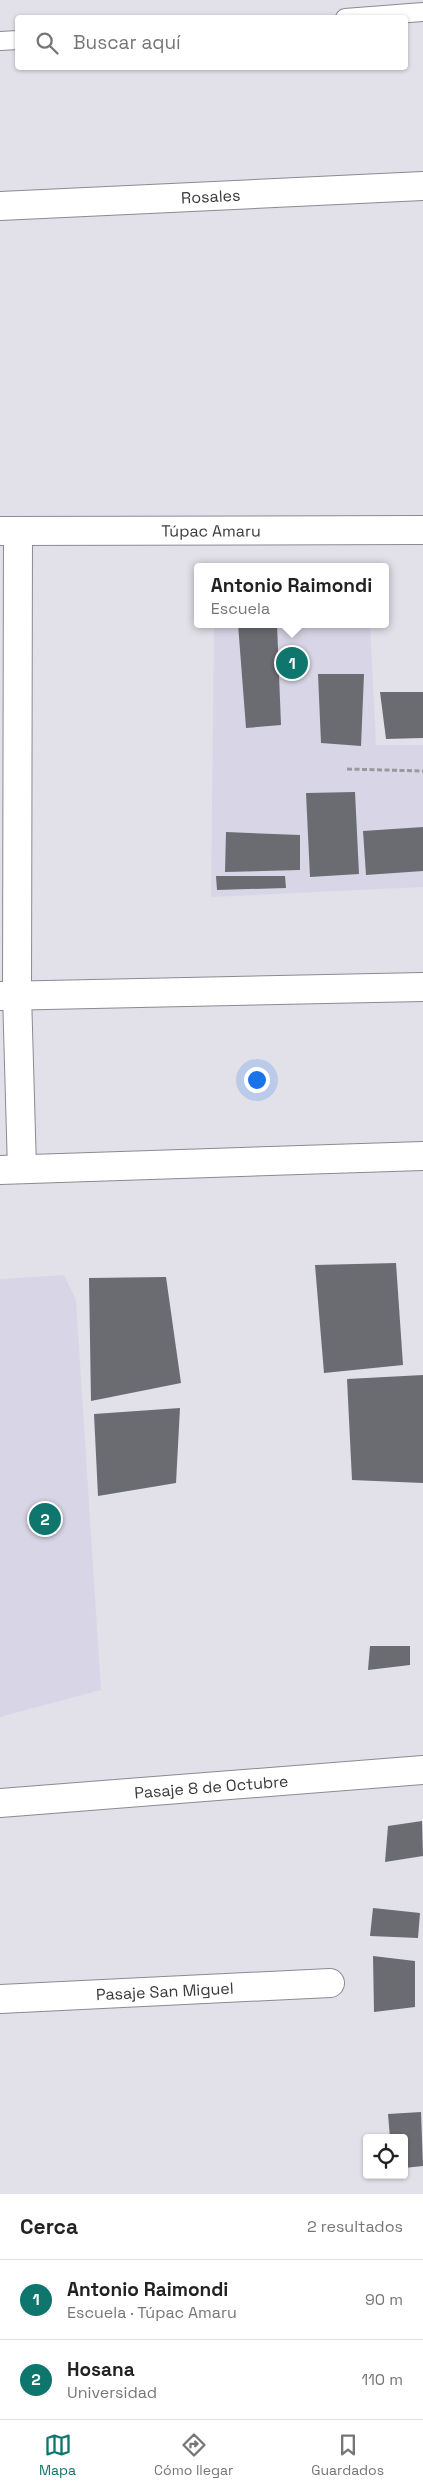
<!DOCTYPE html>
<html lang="es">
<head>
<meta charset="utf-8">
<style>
  :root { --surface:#fff; --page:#f6f6f6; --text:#222; --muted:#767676; --line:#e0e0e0; --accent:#0f766e }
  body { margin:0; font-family:"Space Grotesk",sans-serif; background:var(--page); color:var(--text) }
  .controls { position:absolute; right:15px; bottom:15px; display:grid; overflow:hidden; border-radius:5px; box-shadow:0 1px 4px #0004 }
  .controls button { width:45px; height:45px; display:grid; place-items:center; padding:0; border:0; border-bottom:1px solid var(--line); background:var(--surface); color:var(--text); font:25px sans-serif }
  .you { position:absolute; left:256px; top:1079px; width:18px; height:18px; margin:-12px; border:4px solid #fff; border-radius:50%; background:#1a73e8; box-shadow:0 0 0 8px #1a73e833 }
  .badge { display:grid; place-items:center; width:32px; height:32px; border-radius:50%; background:var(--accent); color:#fff; font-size:16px; font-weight:700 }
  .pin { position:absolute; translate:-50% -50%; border:2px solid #fff; box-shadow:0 1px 5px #0006 }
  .popup { position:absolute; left:194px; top:563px; width:195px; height:65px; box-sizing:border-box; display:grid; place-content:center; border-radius:5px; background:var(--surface); filter:drop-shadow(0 1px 4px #0005); font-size:16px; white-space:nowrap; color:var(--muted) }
  .popup b { font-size:19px; color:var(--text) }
  .popup::after { content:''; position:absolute; left:50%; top:100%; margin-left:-10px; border:10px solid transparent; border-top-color:var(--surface) }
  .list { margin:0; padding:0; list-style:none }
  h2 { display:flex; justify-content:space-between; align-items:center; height:65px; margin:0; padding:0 20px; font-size:21px }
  h2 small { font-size:16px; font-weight:400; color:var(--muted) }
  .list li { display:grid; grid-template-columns:32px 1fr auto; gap:15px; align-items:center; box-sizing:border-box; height:80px; padding:0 20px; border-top:1px solid var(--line) }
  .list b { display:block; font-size:19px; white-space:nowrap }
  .list p { margin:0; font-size:16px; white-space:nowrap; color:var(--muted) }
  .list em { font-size:16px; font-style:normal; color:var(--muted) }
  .icon { flex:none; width:28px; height:28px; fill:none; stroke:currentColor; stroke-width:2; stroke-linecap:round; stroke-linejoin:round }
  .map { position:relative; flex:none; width:423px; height:2194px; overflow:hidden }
  .search { position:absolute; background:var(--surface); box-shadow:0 1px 4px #0004; left:15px; right:15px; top:15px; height:55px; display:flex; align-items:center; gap:12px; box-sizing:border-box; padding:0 18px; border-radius:5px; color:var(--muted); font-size:19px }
  .sheet { height:225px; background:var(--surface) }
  nav { display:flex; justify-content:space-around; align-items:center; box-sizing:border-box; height:70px; border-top:1px solid var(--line); background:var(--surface); font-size:14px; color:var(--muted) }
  nav a { display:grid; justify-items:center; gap:2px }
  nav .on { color:var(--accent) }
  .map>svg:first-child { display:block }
</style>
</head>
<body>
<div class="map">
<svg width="423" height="2194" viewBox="0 0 423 2194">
  <rect width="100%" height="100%" fill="#e2e1e9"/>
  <!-- built -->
  <g fill="#d8d6e6">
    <polygon points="214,624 370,624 376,745 423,745 423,887 211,897"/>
    <polygon points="64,1275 76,1300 101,1690 0,1717 0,1279"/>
  </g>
  <!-- building -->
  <g fill="#6b6b72">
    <polygon points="238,624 277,624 281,725 246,728"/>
    <polygon points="318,674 364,674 361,746 321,743"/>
    <polygon points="380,692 423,692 423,738 386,739"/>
    <polygon points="355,792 359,874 310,877 306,793"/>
    <polygon points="423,827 423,871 366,875 363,831"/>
    <polygon points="226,832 300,835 300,870 225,872"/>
    <polygon points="216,876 285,876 286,888 217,890"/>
    <polygon points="396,1263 403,1365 324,1373 315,1265"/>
    <polygon points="166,1277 181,1383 91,1401 89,1278"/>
    <polygon points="423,1375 423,1483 352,1480 347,1379"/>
    <polygon points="180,1408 176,1483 98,1496 94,1414"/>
    <polygon points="370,1646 410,1646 410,1665 368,1670"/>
    <polygon points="422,1821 423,1856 385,1862 388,1826"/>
    <polygon points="373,1908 420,1913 418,1938 370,1936"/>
    <polygon points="373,1956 415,1961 415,2007 374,2012"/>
    <polygon points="421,2112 423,2166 404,2168 404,2138 390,2138 388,2114"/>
  </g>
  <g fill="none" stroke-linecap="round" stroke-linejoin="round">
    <!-- lane casing -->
    <g stroke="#8b8a91" stroke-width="20">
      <g id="lane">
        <polyline points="345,18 423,12"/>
        <polyline points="0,41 18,40"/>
      </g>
    </g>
    <!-- street casing -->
    <g stroke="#8b8a91" stroke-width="30">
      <g id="street">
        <path id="s1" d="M0,206L423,186"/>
        <path id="s2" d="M0,531L423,530"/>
        <polyline points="18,532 17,994 22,1169"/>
        <polyline points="0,996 423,987"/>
        <polyline points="0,1170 423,1156"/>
        <path id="s3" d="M0,1803L423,1770"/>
        <path id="s4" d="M0,1999L330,1983"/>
      </g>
    </g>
    <!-- path -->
    <polyline stroke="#98989d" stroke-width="3" stroke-dasharray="5 2.5" stroke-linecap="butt" points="347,769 423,771"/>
    <!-- lane -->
    <use href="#lane" stroke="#fff" stroke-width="18"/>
    <!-- street -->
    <use href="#street" stroke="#fff" stroke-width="28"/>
  </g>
  <g text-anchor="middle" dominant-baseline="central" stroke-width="5" stroke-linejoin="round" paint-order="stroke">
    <!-- street labels -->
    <g font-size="16" fill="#3a3a3d" stroke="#efeef7">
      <text stroke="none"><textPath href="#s1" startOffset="211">Rosales</textPath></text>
      <text stroke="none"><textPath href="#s2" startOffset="211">Túpac Amaru</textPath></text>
      <text stroke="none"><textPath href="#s3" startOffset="212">Pasaje 8 de Octubre</textPath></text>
      <text stroke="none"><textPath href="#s4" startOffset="165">Pasaje San Miguel</textPath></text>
    </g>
  </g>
</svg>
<div class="controls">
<button><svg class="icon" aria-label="locate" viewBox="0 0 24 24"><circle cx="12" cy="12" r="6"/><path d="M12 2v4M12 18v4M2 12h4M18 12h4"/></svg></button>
</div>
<div class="you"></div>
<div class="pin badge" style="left:292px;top:663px">1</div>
<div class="popup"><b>Antonio Raimondi</b>Escuela</div>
<div class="pin badge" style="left:45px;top:1519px">2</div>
<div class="search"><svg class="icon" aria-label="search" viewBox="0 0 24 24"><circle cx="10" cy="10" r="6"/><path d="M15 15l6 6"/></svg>Buscar aquí</div>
</div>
<section class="sheet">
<h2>Cerca<small>2 resultados</small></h2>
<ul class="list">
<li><span class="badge">1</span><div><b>Antonio Raimondi</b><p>Escuela · Túpac Amaru</p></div><em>90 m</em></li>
<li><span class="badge">2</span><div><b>Hosana</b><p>Universidad</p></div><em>110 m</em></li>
</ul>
</section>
<nav>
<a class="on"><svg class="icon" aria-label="map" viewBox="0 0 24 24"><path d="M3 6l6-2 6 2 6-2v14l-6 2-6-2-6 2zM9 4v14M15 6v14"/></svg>Mapa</a>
<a><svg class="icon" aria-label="directions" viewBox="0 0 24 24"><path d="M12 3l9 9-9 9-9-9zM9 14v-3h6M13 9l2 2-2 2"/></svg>Cómo llegar</a>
<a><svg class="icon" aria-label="saved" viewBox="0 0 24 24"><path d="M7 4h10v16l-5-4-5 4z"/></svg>Guardados</a>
</nav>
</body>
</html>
